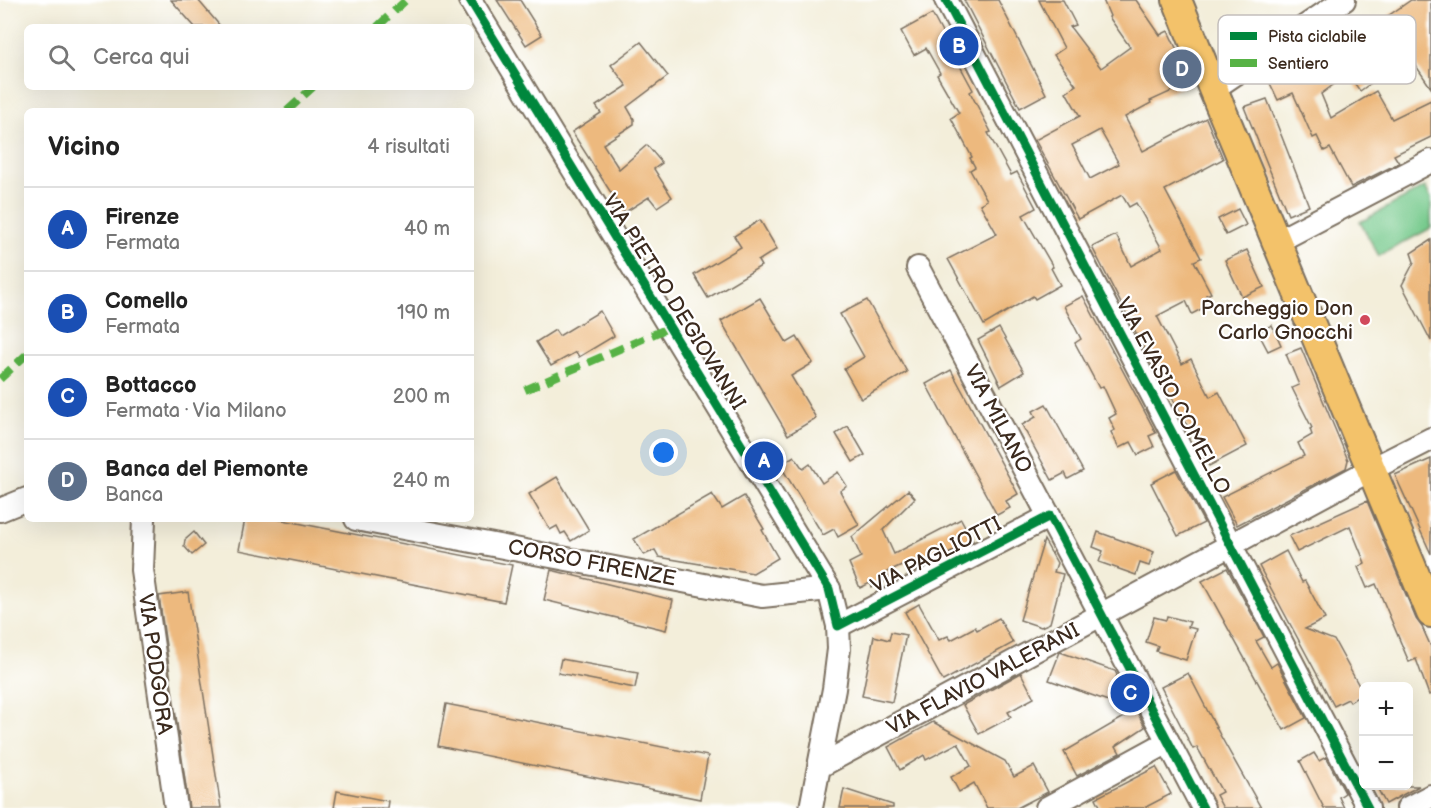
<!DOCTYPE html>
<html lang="it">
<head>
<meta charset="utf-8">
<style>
  :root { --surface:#fff; --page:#f2f2f2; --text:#222; --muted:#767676; --line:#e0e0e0; --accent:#2563eb }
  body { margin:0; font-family:"Balsamiq Sans",sans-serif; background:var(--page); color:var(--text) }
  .controls { position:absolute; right:18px; bottom:18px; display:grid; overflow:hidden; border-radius:9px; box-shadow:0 6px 24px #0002 }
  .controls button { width:54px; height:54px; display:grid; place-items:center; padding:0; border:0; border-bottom:2px solid var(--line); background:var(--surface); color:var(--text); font:30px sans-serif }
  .you { position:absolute; left:664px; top:453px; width:21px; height:21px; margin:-15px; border:4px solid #fff; border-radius:50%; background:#1a73e8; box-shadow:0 0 0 9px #1a73e833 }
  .badge { display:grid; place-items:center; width:39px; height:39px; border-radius:50%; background:var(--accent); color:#fff; font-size:20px; font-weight:700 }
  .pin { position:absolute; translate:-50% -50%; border:3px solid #fff; box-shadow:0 2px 6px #0006 }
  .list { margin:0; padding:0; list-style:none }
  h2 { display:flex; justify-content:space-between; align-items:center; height:78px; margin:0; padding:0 24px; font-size:26px }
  h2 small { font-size:20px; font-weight:400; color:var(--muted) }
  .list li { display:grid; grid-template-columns:39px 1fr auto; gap:18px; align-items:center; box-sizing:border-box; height:84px; padding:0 24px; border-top:2px solid var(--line) }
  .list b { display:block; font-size:22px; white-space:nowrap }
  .list p { margin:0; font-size:20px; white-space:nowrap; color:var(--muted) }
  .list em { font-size:20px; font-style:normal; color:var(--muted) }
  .icon { flex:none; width:33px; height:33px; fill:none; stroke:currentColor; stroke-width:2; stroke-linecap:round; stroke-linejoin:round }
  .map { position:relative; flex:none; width:1431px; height:808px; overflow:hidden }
  .search { position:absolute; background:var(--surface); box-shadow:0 6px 24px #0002; left:24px; top:24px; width:450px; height:66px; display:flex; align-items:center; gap:15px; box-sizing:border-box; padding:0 21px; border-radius:9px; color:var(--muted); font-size:22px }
  .panel { position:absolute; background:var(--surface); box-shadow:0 6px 24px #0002; left:24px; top:108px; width:450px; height:414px; border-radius:9px }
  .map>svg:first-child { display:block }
</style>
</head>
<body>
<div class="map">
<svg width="1431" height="808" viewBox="0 0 1431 808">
  <rect width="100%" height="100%" fill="#fff"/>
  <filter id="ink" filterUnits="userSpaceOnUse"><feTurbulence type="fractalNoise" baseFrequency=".0167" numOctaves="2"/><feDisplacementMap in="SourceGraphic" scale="12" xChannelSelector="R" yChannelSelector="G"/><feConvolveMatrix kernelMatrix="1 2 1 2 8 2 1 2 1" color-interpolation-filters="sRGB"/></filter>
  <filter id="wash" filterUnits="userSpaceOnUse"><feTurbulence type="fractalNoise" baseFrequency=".008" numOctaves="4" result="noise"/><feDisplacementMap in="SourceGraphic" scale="24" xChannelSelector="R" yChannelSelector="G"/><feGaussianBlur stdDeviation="1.35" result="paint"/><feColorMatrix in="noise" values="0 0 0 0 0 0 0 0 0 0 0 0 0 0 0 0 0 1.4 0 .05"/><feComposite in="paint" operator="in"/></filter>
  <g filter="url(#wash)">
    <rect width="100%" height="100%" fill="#f3eeda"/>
    <!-- pitch -->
    <polygon fill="#77ca8d" stroke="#597a56" stroke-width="1.5" points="1425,187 1431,198 1431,228 1379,256 1360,222"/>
    <g id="blocks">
      <!-- building -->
      <g fill="#edb97e" fill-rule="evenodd">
        <polygon points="171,0 198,0 221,27 195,27"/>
        <polygon points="497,0 520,0 542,35 526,45"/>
        <polygon points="964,0 998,0 1046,94 1020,108"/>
        <path d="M1039,0H1063L1076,25L1070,27L1101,68L1130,47L1109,17L1110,16L1103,0H1136L1160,35L1168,31L1192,82L1150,101L1151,103L1125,117L1143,151L1206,118L1223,159L1165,190L1201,258L1194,261L1211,293L1206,295L1211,304L1192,314L1186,301L1157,316L1182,364L1191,359L1210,397L1219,392L1247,446L1209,466L1168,390L1166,391L1092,247L1116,235L1131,266L1162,249L1136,203L1129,207L1122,195L1078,219L1035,140L1080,116L1066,92L1076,85L1054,55L1064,48ZM1100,130L1119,164L1090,179L1072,145Z"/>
        <polygon points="1411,0 1431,0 1431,88 1393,32 1397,29 1388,16"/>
        <polygon points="932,14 973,90 970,92 991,132 988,133 1011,175 1017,172 1036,208 1023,215 1053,267 1051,268 1060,285 1035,299 1033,296 984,325 948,259 997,234 980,204 987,200 970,170 975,167 970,158 972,157 951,118 959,113 937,75 940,73 926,48 914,55 901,31"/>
        <polygon points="1358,36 1385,73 1360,91 1348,74 1321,94 1331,118 1376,91 1392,119 1431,100 1431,137 1394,155 1399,163 1351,187 1330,148 1324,151 1317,136 1313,138 1293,93 1278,100 1267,77 1280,66 1283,73 1305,64 1307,69 1339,46 1341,48"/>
        <polygon points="641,42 668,76 627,107 634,119 634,124 603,144 619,169 647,145 662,163 654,169 672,197 657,207 649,197 624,213 572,132 601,113 596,106 627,86 611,65"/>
        <polygon points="1267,99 1309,206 1288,215 1244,107"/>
        <polygon points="1238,209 1246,225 1226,235 1218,219"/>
        <polygon points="760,220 777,249 758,261 761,266 708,298 694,275 741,247 734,236"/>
        <polygon points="1431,240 1431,341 1402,285 1414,262 1411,253"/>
        <polygon points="1247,250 1264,287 1242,297 1225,260"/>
        <polygon points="1083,296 1156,433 1149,436 1154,447 1138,455 1131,442 1119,448 1111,432 1115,430 1109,418 1116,414 1103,386 1099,388 1075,343 1081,339 1064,306"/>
        <polygon points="760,298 787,343 797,337 813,363 791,376 816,418 788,435 721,321"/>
        <polygon points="867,300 907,372 861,399 844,369 864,357 840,314"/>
        <polygon points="600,311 614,336 579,357 576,352 551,366 536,342 555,330 559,336"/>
        <polygon points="1272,325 1281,345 1268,351 1258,332"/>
        <polygon points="999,328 1024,372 1001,386 978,340"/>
        <polygon points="1301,348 1348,460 1346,468 1237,525 1222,497 1304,456 1298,443 1312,435 1310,429 1312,428 1292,388 1299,385 1286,354"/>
        <polygon points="951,370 1018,494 1006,501 1010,508 997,515 926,384"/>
        <polygon points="1046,404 1083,471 1068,479 1065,473 1052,480 1022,425 1036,417 1033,411"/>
        <polygon points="848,426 865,455 853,462 836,434"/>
        <polygon points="794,456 803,469 810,464 822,483 838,472 847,486 840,491 859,525 838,537 834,529 823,535 780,465"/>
        <polygon points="1431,459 1431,554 1395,475"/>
        <polygon points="1176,470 1204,523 1178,536 1151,483"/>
        <polygon points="557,477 589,530 571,541 565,532 561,534 557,526 550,530 529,494"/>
        <polygon points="908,490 915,498 883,530 894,554 961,519 973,541 915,571 910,561 887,572 889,579 872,587 870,583 860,588 849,563 861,557 852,537"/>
        <polygon points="712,494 722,509 744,496 764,529 762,530 778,558 753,573 659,557 655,550 644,555 634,539"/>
        <polygon points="1367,501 1416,619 1422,627 1431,647 1431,694 1429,695 1416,659 1409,662 1376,584 1367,588 1358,567 1365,563 1350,526 1297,552 1289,536"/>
        <polygon points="245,519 277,519 512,565 504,602 239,550"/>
        <polygon points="194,532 204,545 192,555 184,546 185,540"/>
        <polygon points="1098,532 1154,552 1149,566 1140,563 1136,575 1099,562 1103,551 1093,547"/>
        <polygon points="1044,540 1057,563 1054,572 1063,574 1050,623 1041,627 1020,620"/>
        <polygon points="1286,551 1302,582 1305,581 1325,619 1305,629 1334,640 1363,693 1350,702 1348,699 1334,706 1259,566"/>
        <polygon points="1227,568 1264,637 1256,641 1271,667 1277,663 1306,718 1284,730 1202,581"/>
        <polygon points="551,570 673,600 666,630 544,600"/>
        <polygon points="188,592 221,808 189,808 159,596"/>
        <polygon points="919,604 939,640 948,636 951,640 975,627 977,630 999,618 1013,643 943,681 905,612"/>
        <polygon points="1167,616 1190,622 1188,627 1196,629 1186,660 1156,651 1158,646 1146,642 1154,617 1166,620"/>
        <polygon points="891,632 906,635 892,702 862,696 874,636 889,640"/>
        <polygon points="1060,652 1115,671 1117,675 1108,701 1049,680"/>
        <polygon points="561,659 638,673 635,688 558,673"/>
        <polygon points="1021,673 1034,698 1008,712 1011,717 979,734 963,705"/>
        <polygon points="1188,673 1220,735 1261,808 1223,808 1216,795 1222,792 1197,747 1193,749 1161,687"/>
        <polygon points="446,704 708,756 700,799 438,746"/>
        <polygon points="1136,710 1145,727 1116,746 1120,753 1077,776 1064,752"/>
        <polygon points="933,722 1005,761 1014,777 1034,766 1048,792 1017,808 987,808 974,783 959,792 951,777 971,766 958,743 926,760 924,755 900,770 888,747"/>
        <polygon points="1314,753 1319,761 1326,757 1345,793 1339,797 1344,808 1324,808 1300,761"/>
        <polygon points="1156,767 1171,794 1144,808 1101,808 1096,798"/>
        <polygon points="1376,786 1419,786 1386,804"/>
        <polygon points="844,789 893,805 893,808 840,808"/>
        <polygon points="337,791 388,801 387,808 334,808"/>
      </g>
    </g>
  </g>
  <g filter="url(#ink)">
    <use href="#blocks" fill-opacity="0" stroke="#7b6f60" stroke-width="1.5"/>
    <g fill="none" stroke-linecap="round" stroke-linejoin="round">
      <!-- minor casing -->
      <g stroke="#7b6f60" stroke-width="26">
        <g id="minor">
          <polyline points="470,0 829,589 838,626 839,649 834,689 811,808"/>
          <polyline points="946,0 1368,808"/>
          <polyline points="1213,89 1344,0"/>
          <polyline points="1276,242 1431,161"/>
          <polyline points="918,268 1203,808"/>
          <polyline points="0,510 27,499"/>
          <polyline points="144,519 142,570 176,808"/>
          <polyline points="356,519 762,596 829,589"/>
          <polyline points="838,626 1050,516"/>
          <polyline points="820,766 1372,469 1431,439"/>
          <polyline points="1047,808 1168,742"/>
          <polyline points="1408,808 1431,796"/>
        </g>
      </g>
      <!-- major casing -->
      <g stroke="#7b6f60" stroke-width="32">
        <polyline id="major" points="1177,0 1213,89 1431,613"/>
      </g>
      <!-- minor -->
      <use href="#minor" stroke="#fff" stroke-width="22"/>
      <!-- major -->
      <use href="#major" stroke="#f3c26a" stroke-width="28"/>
      <!-- quiet -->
      <g stroke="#57b245" stroke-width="8" stroke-dasharray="15 8" stroke-linecap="butt">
        <polyline points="377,27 406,0"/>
        <polyline points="287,111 313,87"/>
        <polyline points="0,379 27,354"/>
        <polyline points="525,390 668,328"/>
      </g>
      <!-- cycleway casing -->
      <g stroke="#fff" stroke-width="13">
        <g id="cycleway">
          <polyline points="470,0 829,589 838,626 1050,516 1203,808"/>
          <polyline points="946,0 1368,808"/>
        </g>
      </g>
      <!-- cycleway -->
      <use href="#cycleway" stroke="#00873e" stroke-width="9"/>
    </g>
  </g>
  <!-- markers -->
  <circle fill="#d1495b" stroke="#fff" stroke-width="2" cx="1365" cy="320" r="6"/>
  <g text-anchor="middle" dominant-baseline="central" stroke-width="4.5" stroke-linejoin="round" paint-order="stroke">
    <!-- street labels -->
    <g font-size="21" fill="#3b2a1e" stroke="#fff">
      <text transform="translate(674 302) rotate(58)">VIA PIETRO DEGIOVANNI</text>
      <text transform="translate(1173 396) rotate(62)">VIA EVASIO COMELLO</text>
      <text transform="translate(998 419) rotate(62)">VIA MILANO</text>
      <text transform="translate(936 555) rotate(-27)">VIA PAGLIOTTI</text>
      <text transform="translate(592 563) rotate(11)">CORSO FIRENZE</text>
      <text transform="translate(155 664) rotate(82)">VIA PODGORA</text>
      <text transform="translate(983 679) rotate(-28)">VIA FLAVIO VALERANI</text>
    </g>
    <!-- poi labels -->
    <g font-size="21" fill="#3b2a1e" stroke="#fff" text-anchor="end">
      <text x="1353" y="308">Parcheggio Don<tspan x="1353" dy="24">Carlo Gnocchi</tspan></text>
    </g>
  </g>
  <!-- legend -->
  <rect x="1218" y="15" width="198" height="69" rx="9" fill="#fff" stroke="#c4bfbc" stroke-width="1.5"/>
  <rect x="1230" y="32" width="27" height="8" fill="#00873e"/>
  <rect x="1230" y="59" width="27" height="8" fill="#57b245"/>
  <g font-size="16" fill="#3b2a1e">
    <text x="1268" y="42">Pista ciclabile</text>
    <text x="1268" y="69">Sentiero</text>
  </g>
</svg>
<div class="controls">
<button>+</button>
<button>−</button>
</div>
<div class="you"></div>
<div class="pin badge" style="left:764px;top:461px;background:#1a4fb4">A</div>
<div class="pin badge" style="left:959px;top:46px;background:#1a4fb4">B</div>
<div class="pin badge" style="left:1130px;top:693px;background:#1a4fb4">C</div>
<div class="pin badge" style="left:1182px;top:69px;background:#5c6f8a">D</div>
<div class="search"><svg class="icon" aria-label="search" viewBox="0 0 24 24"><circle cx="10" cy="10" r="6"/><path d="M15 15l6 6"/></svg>Cerca qui</div>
<section class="panel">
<h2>Vicino<small>4 risultati</small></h2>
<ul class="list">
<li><span class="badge" style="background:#1a4fb4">A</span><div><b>Firenze</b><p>Fermata</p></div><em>40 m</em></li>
<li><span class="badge" style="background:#1a4fb4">B</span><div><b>Comello</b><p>Fermata</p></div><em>190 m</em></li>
<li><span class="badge" style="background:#1a4fb4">C</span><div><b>Bottacco</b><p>Fermata · Via Milano</p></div><em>200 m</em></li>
<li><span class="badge" style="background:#5c6f8a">D</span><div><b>Banca del Piemonte</b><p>Banca</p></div><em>240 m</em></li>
</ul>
</section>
</div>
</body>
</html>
